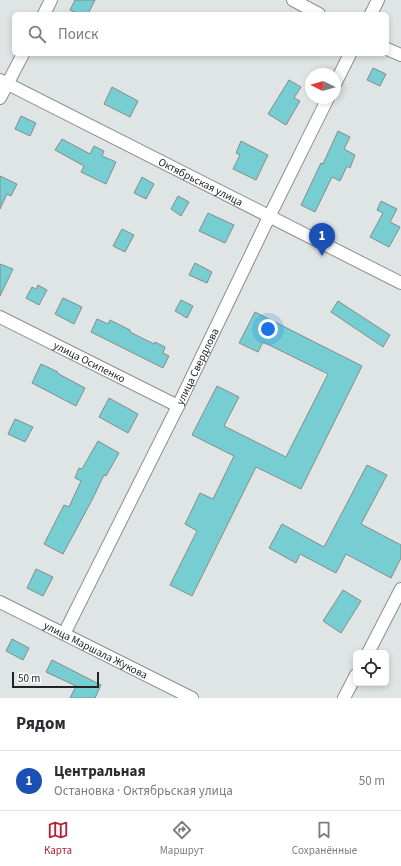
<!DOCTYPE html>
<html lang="ru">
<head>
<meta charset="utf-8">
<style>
  :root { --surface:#fff; --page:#f7f7f7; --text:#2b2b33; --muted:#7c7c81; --line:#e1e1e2; --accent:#b21f35 }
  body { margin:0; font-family:"Source Sans 3",sans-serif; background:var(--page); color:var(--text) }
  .controls { position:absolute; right:12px; bottom:12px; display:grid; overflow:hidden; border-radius:6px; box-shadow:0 2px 6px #0003 }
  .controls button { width:36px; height:36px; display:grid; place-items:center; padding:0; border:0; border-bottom:1px solid var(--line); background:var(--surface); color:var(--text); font:20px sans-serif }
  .compass { position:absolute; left:305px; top:68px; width:36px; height:36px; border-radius:50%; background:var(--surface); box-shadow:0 2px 6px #0003; rotate:275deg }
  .scale { position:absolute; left:12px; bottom:10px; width:87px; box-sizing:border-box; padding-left:4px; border:2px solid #222424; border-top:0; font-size:11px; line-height:14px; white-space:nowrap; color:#222424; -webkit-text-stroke:3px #fff; paint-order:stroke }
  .you { position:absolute; left:268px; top:329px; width:14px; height:14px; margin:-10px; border:3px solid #fff; border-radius:50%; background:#1a73e8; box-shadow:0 0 0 6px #1a73e833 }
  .badge { display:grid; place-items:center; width:26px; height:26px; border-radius:50%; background:var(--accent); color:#fff; font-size:13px; font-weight:700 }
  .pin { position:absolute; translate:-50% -33px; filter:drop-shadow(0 1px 2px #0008) }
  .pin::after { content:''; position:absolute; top:21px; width:14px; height:12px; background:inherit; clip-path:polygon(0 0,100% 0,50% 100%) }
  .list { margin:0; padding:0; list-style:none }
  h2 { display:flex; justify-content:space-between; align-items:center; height:52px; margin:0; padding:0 16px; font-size:17px }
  h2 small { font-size:13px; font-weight:400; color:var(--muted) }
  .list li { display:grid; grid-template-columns:26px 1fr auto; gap:12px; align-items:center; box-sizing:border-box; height:60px; padding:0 16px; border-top:1px solid var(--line) }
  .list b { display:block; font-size:15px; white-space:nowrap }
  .list p { margin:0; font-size:13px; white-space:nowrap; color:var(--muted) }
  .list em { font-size:13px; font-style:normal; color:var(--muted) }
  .icon { flex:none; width:22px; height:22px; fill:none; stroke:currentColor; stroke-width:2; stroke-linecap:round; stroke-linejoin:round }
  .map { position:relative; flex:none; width:401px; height:698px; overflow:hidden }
  .search { position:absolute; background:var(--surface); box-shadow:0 2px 6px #0003; left:12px; right:12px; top:12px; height:44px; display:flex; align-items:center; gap:10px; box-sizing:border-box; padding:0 14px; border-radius:6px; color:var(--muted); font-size:15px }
  .sheet { height:112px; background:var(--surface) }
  nav { display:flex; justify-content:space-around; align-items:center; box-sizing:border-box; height:56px; border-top:1px solid var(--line); background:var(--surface); font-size:11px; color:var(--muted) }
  nav a { display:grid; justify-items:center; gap:2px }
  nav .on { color:var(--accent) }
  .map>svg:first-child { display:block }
</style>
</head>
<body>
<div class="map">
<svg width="401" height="698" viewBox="0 0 401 698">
  <rect width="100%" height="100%" fill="#dfe4e4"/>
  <!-- building -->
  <g fill="#76ced3" stroke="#878c8c">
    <polygon points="75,0 95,0 88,14 78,14 70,10"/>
    <polygon points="373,68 386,74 380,86 367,80"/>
    <polygon points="289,80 301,87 294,98 300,101 286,125 268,114"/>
    <polygon points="112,87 138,101 130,117 104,104"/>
    <polygon points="21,116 36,123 30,136 15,129"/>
    <polygon points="338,131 350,137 344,149 355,155 350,168 347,166 340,181 332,177 315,212 301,205 321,163 323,164"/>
    <polygon points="62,139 90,154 94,146 104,151 102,156 116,162 106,184 81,172 84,166 55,150"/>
    <polygon points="241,141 268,155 256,180 233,169 240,155 236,153"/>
    <polygon points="0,176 17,184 11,196 7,194 0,209"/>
    <polygon points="142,177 154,184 146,199 134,193"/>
    <polygon points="178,196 189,202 181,216 171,209"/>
    <polygon points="381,201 397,209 390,222 400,227 389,247 370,237 383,213 377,210"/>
    <polygon points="208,213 234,225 225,243 199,231"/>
    <polygon points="122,229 134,235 125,252 113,246"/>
    <polygon points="195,263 212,272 207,283 189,275"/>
    <polygon points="0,264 13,269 0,296"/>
    <polygon points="38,285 47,290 39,305 26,298 32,287 36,289"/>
    <polygon points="63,298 82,307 74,324 55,314"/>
    <polygon points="181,300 193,306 187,318 175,311"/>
    <polygon points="338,301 390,335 383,347 331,312"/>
    <polygon points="255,312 362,366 301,489 256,467 192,596 170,585 197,531 185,524 200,493 213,499 234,456 192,435 217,386 239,397 224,426 286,457 328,374 263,342 258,352 239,343"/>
    <polygon points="97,319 108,324 110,320 130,330 130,332 154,344 155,342 165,347 163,353 169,356 163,368 91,332"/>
    <polygon points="41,364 58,372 57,373 85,388 76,406 32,383"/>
    <polygon points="109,398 138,414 128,433 99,417"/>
    <polygon points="15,419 33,427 25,442 8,434"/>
    <polygon points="98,441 119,453 106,476 104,475 92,500 63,554 44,544 64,505 69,507 81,481 75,478 79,468 82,469"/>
    <polygon points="367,465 387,475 361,524 401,545 401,558 391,578 346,554 336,573 300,554 296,563 269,548 282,524 324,547"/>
    <polygon points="36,569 53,577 43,596 27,588"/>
    <polygon points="343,590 361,601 341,633 323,621"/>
    <polygon points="12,639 29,648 23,660 6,651"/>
    <polygon points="52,660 101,685 95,698 70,698 76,686 46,672"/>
  </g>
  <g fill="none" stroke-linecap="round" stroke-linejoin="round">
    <!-- minor casing -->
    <g stroke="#8b8f8f" stroke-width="14">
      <g id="minor">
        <polyline points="293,0 319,14"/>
        <polyline points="44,14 51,0"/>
        <polyline points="371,14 378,0"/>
        <polyline points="387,49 401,55"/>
        <path id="s1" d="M0,80L401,283"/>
        <polyline points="335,84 350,54"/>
        <polyline points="0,98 23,54"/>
        <path id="s2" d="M0,317L178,406"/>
        <path id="s3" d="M0,602L192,698"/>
        <path id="s4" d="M64,634L178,406L269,217L328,98"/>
        <polyline points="368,653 401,589"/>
        <polyline points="344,698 356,675"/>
      </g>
    </g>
    <!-- minor -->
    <use href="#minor" stroke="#fff" stroke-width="12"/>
  </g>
  <g text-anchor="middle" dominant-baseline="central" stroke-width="4" stroke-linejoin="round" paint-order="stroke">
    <!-- street labels -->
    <g font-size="11" fill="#222424" stroke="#fff">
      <text stroke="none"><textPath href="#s1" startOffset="225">Октябрьская улица</textPath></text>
      <text stroke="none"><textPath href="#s2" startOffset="100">улица Осипенко</textPath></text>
      <text stroke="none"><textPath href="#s4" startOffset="299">улица Свердлова</textPath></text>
      <text stroke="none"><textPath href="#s3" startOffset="107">улица Маршала Жукова</textPath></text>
    </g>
  </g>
</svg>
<div class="controls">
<button><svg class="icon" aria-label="locate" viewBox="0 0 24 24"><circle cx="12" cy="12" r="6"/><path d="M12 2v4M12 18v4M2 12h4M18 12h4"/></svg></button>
</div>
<svg class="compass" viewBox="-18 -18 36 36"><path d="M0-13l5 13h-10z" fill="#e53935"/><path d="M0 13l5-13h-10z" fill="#7c7c81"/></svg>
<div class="scale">50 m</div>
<div class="you"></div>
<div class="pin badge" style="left:322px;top:256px;background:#1a4fb4">1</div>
<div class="search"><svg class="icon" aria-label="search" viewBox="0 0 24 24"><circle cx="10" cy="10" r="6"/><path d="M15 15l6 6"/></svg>Поиск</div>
</div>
<section class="sheet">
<h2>Рядом<small></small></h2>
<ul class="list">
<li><span class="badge" style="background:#1a4fb4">1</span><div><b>Центральная</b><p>Остановка · Октябрьская улица</p></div><em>50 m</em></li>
</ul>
</section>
<nav>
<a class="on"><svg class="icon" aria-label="map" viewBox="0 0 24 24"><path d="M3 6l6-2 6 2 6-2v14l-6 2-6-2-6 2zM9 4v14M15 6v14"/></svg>Карта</a>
<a><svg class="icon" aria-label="directions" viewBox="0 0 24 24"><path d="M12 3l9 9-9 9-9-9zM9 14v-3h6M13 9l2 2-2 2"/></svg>Маршрут</a>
<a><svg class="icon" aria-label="saved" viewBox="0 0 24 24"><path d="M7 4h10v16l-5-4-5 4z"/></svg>Сохранённые</a>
</nav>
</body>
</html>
